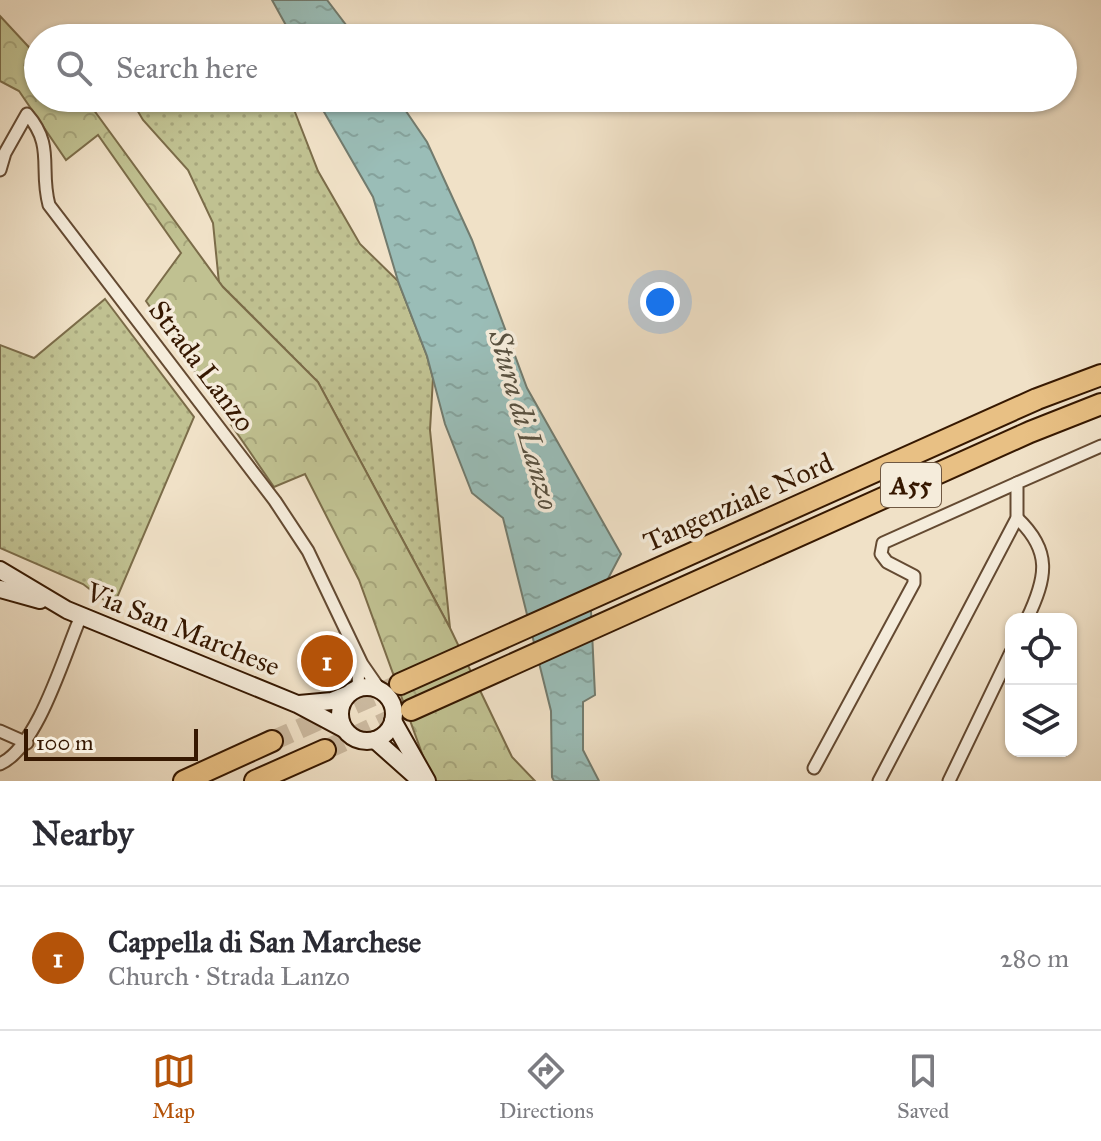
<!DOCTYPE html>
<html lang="en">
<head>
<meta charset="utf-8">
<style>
  :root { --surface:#fff; --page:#f7f7f7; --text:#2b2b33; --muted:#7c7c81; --line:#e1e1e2; --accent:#b45309 }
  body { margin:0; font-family:"IM FELL Great Primer",serif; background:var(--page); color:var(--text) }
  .controls { position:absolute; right:24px; bottom:24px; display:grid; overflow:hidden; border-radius:16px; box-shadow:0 2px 6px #0004 }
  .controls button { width:72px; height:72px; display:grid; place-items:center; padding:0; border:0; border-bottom:2px solid var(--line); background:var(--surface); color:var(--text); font:40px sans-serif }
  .scale { position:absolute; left:24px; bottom:20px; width:174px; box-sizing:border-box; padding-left:8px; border:4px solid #361801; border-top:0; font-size:22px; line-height:28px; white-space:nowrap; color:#361801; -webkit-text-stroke:6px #f5ecdb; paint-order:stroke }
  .you { position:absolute; left:660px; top:302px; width:28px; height:28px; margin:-20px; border:6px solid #fff; border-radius:50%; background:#1a73e8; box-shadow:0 0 0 12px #1a73e833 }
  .badge { display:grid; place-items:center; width:52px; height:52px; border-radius:50%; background:var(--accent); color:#fff; font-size:26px; font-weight:700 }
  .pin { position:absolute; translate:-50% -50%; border:4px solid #fff; box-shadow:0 2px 8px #0006 }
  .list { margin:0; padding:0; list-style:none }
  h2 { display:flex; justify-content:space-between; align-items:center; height:104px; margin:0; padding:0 32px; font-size:34px }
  h2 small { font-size:26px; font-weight:400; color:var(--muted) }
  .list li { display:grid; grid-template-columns:52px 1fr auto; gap:24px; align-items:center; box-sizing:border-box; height:144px; padding:0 32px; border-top:2px solid var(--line) }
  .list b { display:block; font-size:30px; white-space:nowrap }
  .list p { margin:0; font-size:26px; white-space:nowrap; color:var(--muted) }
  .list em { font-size:26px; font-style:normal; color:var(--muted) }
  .icon { flex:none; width:44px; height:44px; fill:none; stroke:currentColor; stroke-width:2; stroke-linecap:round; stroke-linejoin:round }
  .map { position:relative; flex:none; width:1101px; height:781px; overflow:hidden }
  .search { position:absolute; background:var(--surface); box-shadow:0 2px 6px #0004; left:24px; right:24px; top:24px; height:88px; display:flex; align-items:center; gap:20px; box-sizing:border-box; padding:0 28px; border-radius:44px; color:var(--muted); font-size:30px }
  .sheet { height:248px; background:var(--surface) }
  nav { display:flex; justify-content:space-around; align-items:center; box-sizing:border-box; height:112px; border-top:2px solid var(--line); background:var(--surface); font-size:22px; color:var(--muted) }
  nav a { display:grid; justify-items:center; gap:4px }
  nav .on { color:var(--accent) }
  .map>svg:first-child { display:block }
</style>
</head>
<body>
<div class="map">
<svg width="1101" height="781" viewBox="0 0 1101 781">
  <defs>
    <pattern id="grass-dots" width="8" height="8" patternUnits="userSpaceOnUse" patternTransform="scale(2)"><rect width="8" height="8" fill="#c0c191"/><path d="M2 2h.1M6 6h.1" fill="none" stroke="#a6a57b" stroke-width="1.8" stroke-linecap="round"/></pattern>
    <pattern id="forest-crowns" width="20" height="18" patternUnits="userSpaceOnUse" patternTransform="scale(2)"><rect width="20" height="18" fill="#c0c191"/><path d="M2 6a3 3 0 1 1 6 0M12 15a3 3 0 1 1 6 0" fill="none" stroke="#a6a57b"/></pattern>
    <pattern id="water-ripples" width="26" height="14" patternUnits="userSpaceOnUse" patternTransform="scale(2)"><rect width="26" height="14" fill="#9abdb7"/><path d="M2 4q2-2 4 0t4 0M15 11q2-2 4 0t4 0" fill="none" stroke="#85a29c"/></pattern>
  </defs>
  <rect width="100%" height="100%" fill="#f0e1c7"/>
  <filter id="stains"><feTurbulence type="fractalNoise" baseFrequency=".0025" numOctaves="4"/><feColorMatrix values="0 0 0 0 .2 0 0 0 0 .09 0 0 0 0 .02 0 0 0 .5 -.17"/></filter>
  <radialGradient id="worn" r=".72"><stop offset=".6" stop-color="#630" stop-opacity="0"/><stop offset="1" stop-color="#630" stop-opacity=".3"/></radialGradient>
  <!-- grass -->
  <g fill="url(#grass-dots)" stroke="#7b6c49" stroke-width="2">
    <polygon points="130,98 282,98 293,107 318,171 360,244 398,281 427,356 433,378 430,430 450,628 318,382 219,283 213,223 188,170 143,120"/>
    <polygon points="105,299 194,417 113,607 83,584 0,548 0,345 34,358"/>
  </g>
  <!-- forest -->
  <polygon fill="url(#forest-crowns)" stroke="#7b6c49" stroke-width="2" points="0,16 38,57 38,98 85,98 223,287 318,382 450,628 512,757 535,781 432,781 359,580 305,474 274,487 146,301 181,253 98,135 66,160 19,91 0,81"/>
  <!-- water -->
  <g fill="url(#water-ripples)" stroke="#727b6e" stroke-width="2">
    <polygon points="272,0 327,0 356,38 293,38"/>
    <polygon points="316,98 397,98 427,142 472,240 527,388 621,554 591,611 595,695 583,702 583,750 599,781 554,781 552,777 551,711 503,518 472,493 445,424 427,356 398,281 373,197"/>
  </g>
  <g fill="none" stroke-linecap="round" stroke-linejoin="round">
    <!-- highway-tunnel -->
    <g stroke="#cbb99f" stroke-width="20" stroke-dasharray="20 10" stroke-linecap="butt">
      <polyline points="272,741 400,684"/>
      <polyline points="325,750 411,710"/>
    </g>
    <!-- street casing -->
    <g stroke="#644a32" stroke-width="15">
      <g id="street">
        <path d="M0,170L5,153L27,114C55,146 39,168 49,205L275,501L308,551L362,664L380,690"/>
        <path d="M1017,518C1052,551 1047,577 1027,619"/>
        <polyline points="358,688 359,663"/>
        <polyline points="0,731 27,743"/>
        <path d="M0,764C38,747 64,655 81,616"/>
        <polyline points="814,768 914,583 914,576 887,562 881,554 883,543 1017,483"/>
        <polyline points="879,781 1017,518 1017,483 1101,446"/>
        <polyline points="949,781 1011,652"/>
      </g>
    </g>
    <!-- secondary casing -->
    <g stroke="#361801" stroke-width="20">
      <g id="secondary">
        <polyline points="0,570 67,610 297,704 344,729"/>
        <polyline points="0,589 40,600"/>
        <circle cx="367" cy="714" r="27"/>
        <polyline points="299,704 332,701 347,695"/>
        <polyline points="393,721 427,781"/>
        <polyline points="375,740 421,781"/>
      </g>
    </g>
    <!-- highway casing -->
    <g stroke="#361801" stroke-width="24">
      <g id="highway">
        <polyline points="400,684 1037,399 1101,375"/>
        <polyline points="411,710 1030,432 1101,404"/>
        <polyline points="184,781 272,741"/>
        <polyline points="255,781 325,750"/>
      </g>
    </g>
    <!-- street -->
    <use href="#street" stroke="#f5ecdb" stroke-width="11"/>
    <!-- secondary -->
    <use href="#secondary" stroke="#f5ecdb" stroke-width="16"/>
    <!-- highway -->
    <use href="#highway" stroke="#e8c084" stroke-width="20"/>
  </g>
  <g text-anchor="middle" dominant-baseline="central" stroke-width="7" stroke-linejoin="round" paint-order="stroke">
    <!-- shield labels -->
    <rect fill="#f5ecdb" stroke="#6f5842" stroke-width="2" x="881" y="463" width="60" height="44" rx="6"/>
    <g font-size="26" font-weight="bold" fill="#361801">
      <text x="911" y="485">A55</text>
    </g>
    <!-- street labels -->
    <g font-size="28" fill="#361801" stroke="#f5ecdb">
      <text transform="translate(202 366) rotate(53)">Strada Lanzo</text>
      <text transform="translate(738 502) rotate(-24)">Tangenziale Nord</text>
      <text transform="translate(183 629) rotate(22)">Via San Marchese</text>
    </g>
    <!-- water labels -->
    <g font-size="30" font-style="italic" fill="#595241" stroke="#f5ecdb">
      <text transform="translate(524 420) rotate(74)">Stura di Lanzo</text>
    </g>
  </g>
  <rect width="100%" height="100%" filter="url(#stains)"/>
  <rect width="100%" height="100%" fill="url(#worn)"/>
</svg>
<div class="controls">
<button><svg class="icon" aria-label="locate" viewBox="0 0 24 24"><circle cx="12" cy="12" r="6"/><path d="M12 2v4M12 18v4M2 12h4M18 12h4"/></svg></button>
<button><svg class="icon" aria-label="layers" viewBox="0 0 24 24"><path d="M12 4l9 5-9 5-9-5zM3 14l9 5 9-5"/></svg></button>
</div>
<div class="scale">100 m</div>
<div class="you"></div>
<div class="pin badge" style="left:327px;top:661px">1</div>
<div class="search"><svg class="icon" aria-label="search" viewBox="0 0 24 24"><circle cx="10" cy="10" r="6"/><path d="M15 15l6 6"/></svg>Search here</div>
</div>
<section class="sheet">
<h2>Nearby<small></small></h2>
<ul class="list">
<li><span class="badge">1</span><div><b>Cappella di San Marchese</b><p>Church · Strada Lanzo</p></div><em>280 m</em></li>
</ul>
</section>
<nav>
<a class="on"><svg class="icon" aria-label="map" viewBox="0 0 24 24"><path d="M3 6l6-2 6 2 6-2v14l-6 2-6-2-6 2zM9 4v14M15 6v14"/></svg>Map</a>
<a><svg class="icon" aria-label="directions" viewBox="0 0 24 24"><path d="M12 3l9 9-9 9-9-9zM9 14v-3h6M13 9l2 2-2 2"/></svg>Directions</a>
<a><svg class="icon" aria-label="saved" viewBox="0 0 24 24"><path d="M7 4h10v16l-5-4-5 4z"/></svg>Saved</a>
</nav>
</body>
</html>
